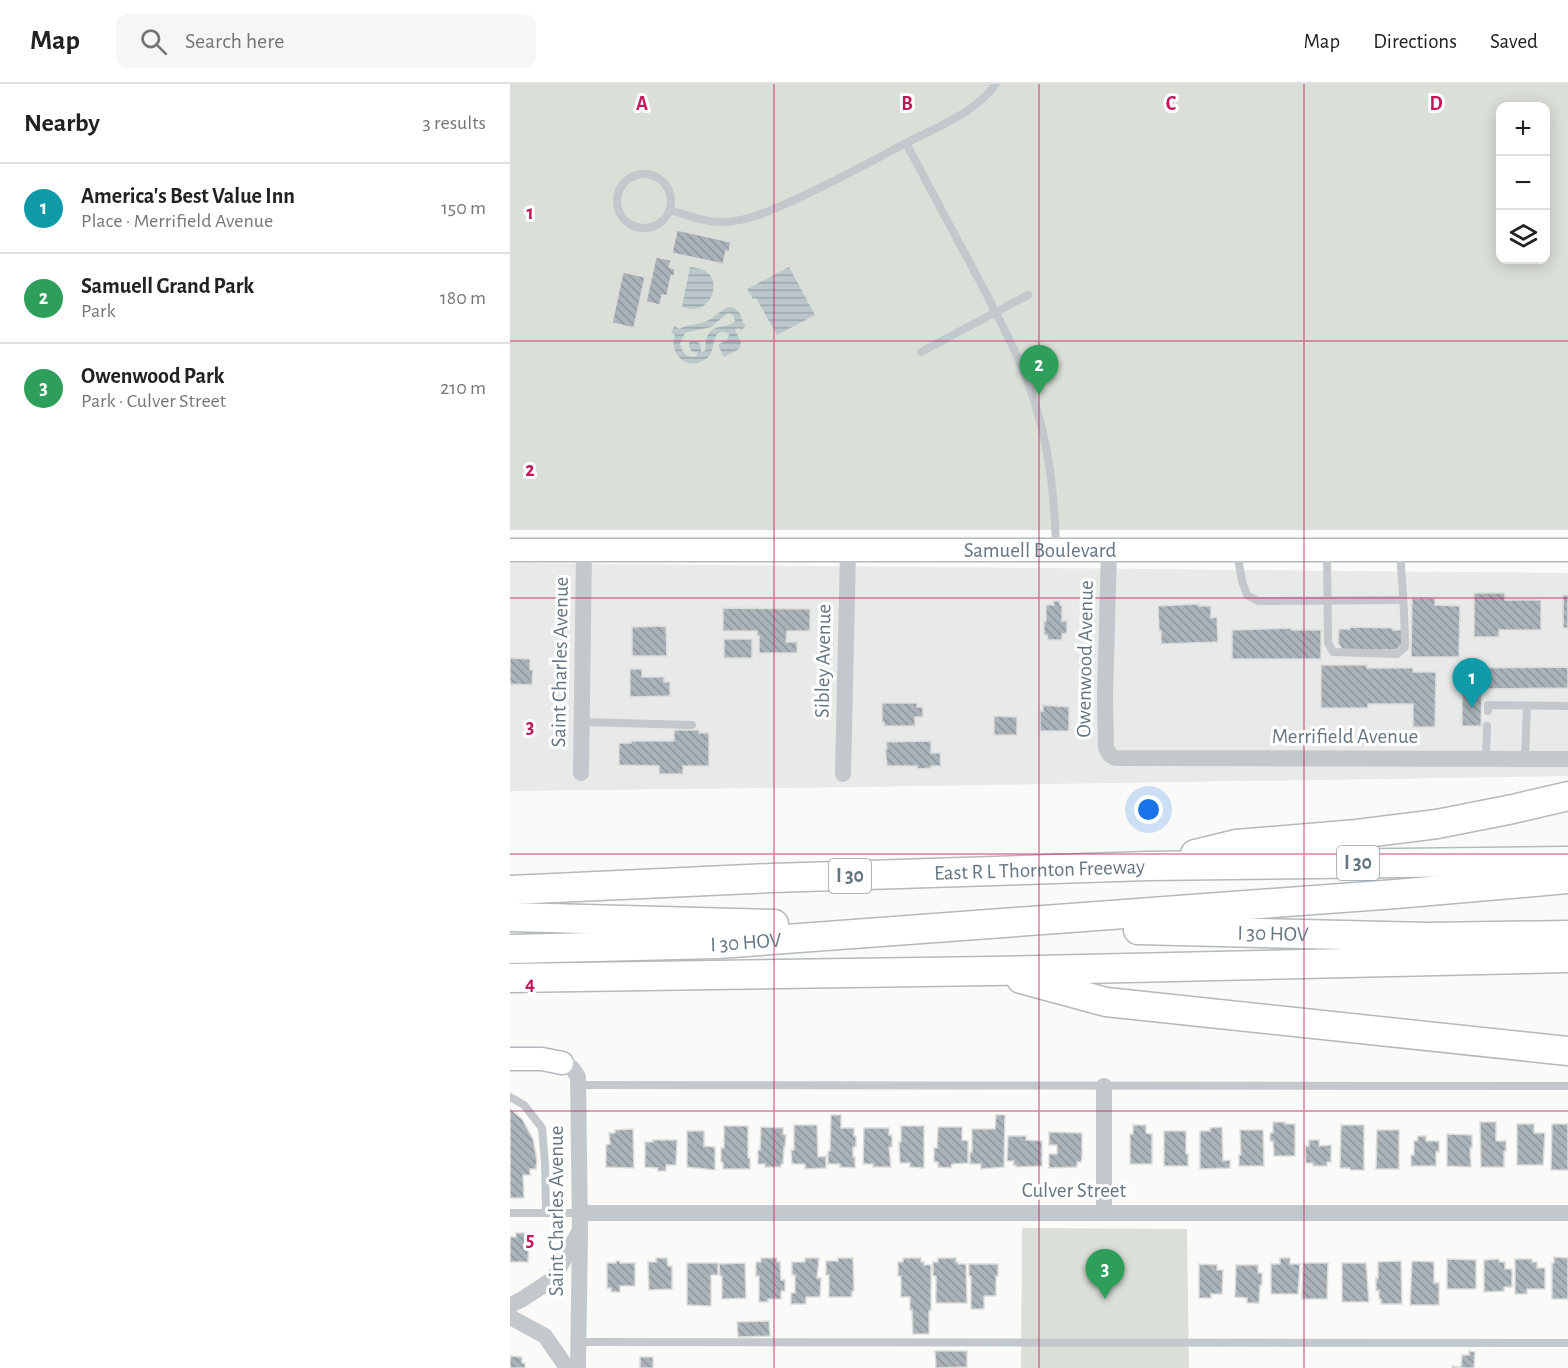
<!DOCTYPE html>
<html lang="en">
<head>
<meta charset="utf-8">
<style>
  :root { --surface:#fff; --page:#f6f6f6; --text:#222; --muted:#767676; --line:#e0e0e0; --accent:#b45309 }
  body { margin:0; font-family:"Alegreya Sans",sans-serif; background:var(--page); color:var(--text) }
  .controls { position:absolute; right:18px; top:18px; display:grid; overflow:hidden; border-radius:12px; box-shadow:0 3px 15px #0003 }
  .controls button { width:54px; height:54px; display:grid; place-items:center; padding:0; border:0; border-bottom:2px solid var(--line); background:var(--surface); color:var(--text); font:30px sans-serif }
  .you { position:absolute; left:639px; top:726px; width:21px; height:21px; margin:-15px; border:4px solid #fff; border-radius:50%; background:#1a73e8; box-shadow:0 0 0 9px #1a73e833 }
  .badge { display:grid; place-items:center; width:39px; height:39px; border-radius:50%; background:var(--accent); color:#fff; font-size:20px; font-weight:700 }
  .pin { position:absolute; translate:-50% -50px; filter:drop-shadow(0 2px 3px #0008) }
  .pin::after { content:''; position:absolute; top:32px; width:21px; height:18px; background:inherit; clip-path:polygon(0 0,100% 0,50% 100%) }
  .list { margin:0; padding:0; list-style:none }
  h2 { display:flex; justify-content:space-between; align-items:center; height:78px; margin:0; padding:0 24px; font-size:26px }
  h2 small { font-size:20px; font-weight:400; color:var(--muted) }
  .list li { display:grid; grid-template-columns:39px 1fr auto; gap:18px; align-items:center; box-sizing:border-box; height:90px; padding:0 24px; border-top:2px solid var(--line) }
  .list b { display:block; font-size:22px; white-space:nowrap }
  .list p { margin:0; font-size:20px; white-space:nowrap; color:var(--muted) }
  .list em { font-size:20px; font-style:normal; color:var(--muted) }
  .icon { flex:none; width:33px; height:33px; fill:none; stroke:currentColor; stroke-width:2; stroke-linecap:round; stroke-linejoin:round }
  .map { position:relative; flex:none; width:1058px; height:1284px; overflow:hidden }
  header { display:flex; align-items:center; gap:36px; box-sizing:border-box; height:84px; padding:0 30px; background:var(--surface); border-bottom:2px solid var(--line) }
  header strong { font-size:28px }
  nav { display:flex; gap:33px; margin-inline-start:auto; font-size:21px }
  .search { width:420px; height:54px; background:var(--page); display:flex; align-items:center; gap:15px; box-sizing:border-box; padding:0 21px; border-radius:12px; color:var(--muted); font-size:22px }
  main { display:flex }
  aside { flex:1; background:var(--surface) }
  .map>svg:first-child { display:block }
</style>
</head>
<body>
<header>
<strong>Map</strong>
<div class="search"><svg class="icon" aria-label="search" viewBox="0 0 24 24"><circle cx="10" cy="10" r="6"/><path d="M15 15l6 6"/></svg>Search here</div>
<nav><a>Map</a><a>Directions</a><a>Saved</a></nav>
</header>
<main>
<aside>
<h2>Nearby<small>3 results</small></h2>
<ul class="list">
<li><span class="badge" style="background:#0f9aa8">1</span><div><b>America's Best Value Inn</b><p>Place · Merrifield Avenue</p></div><em>150 m</em></li>
<li><span class="badge" style="background:#2e9e5b">2</span><div><b>Samuell Grand Park</b><p>Park</p></div><em>180 m</em></li>
<li><span class="badge" style="background:#2e9e5b">3</span><div><b>Owenwood Park</b><p>Park · Culver Street</p></div><em>210 m</em></li>
</ul>
</aside>
<div class="map">
<svg width="1058" height="1284" viewBox="0 0 1058 1284">
  <defs>
    <pattern id="water-rules" width="6" height="5" patternUnits="userSpaceOnUse" patternTransform="scale(1.5)"><rect width="6" height="5" fill="#bbc7cb"/><path d="M0 2.5h6" fill="none" stroke="#9ca6aa"/></pattern>
    <pattern id="building-back-hatch" width="6" height="6" patternUnits="userSpaceOnUse" patternTransform="scale(1.5)"><rect width="6" height="6" fill="#aab3b9"/><path d="M-1 5l2 2M0 0l6 6M5-1l2 2" fill="none" stroke="#8e969c"/></pattern>
  </defs>
  <rect width="100%" height="100%" fill="#fafaf8"/>
  <!-- built -->
  <polygon fill="#e8e9e9" points="0,479 1058,489 1058,692 351,703 0,707"/>
  <!-- park -->
  <g fill="#dadfd7" fill-rule="evenodd">
    <path d="M0,0H1058V446H0ZM990,22H1036V176H990Z"/>
    <polygon points="512,1144 677,1145 679,1284 511,1284"/>
  </g>
  <!-- water -->
  <g fill="url(#water-rules)" fill-rule="evenodd">
    <path d="M180,183C184,184 190,184 194,186C209,194 205,217 191,223C185,226 178,225 172,223Z"/>
    <polygon points="279,183 305,231 267,251 246,214 243,215 237,205"/>
    <path d="M218,223C228,223 231,230 233,239L236,241L232,246L228,244L225,246L231,259L229,265L214,273L208,261L218,255L219,250C203,242 205,260 201,269C199,274 194,276 190,278C173,285 159,266 165,251L161,248L165,242L169,245C178,240 188,241 197,237C205,233 210,227 218,223ZM218,229L223,231L225,237C217,245 203,239 197,253C195,258 196,263 195,267L191,268L190,260C187,256 182,256 179,259V262L181,267L187,269V272C177,275 171,268 170,259L175,249L201,243Z"/>
  </g>
  <!-- building -->
  <g fill="url(#building-back-hatch)" stroke="#dcdcda" stroke-width="1.5">
    <polygon points="167,146 221,158 219,168 216,167 213,180 162,169"/>
    <polygon points="146,173 161,176 159,183 165,185 164,192 161,192 157,212 152,211 150,221 136,218"/>
    <polygon points="113,188 135,193 124,244 102,239"/>
    <polygon points="964,509 995,509 995,516 1031,516 1031,546 989,546 989,553 964,553"/>
    <rect x="1053" y="511" width="5" height="33"/>
    <polygon points="902,514 925,514 925,521 950,522 949,573 901,573"/>
    <polygon points="543,517 550,517 550,521 552,521 552,537 557,537 557,549 552,550 552,556 538,556 537,551 534,551 534,537 536,537 536,521 544,521"/>
    <polygon points="689,520 689,522 701,522 701,534 707,533 708,558 651,560 651,547 649,547 648,522"/>
    <polygon points="213,524 300,525 300,547 277,547 276,558 287,558 287,569 249,569 249,552 247,552 247,547 213,547"/>
    <polygon points="156,542 157,572 122,572 122,543"/>
    <polygon points="840,543 883,544 883,546 893,546 893,559 886,566 833,566 828,559 829,545 840,545"/>
    <polygon points="781,544 781,546 811,546 811,575 722,575 722,546"/>
    <rect x="214" y="555" width="28" height="19"/>
    <polygon points="0,574 20,575 20,586 23,586 22,601 0,600"/>
    <polygon points="811,581 857,581 857,584 903,584 903,588 926,588 925,643 903,643 903,620 858,620 858,624 811,624"/>
    <polygon points="1058,583 1058,604 972,605 971,642 952,642 952,584"/>
    <polygon points="120,585 132,585 132,593 154,593 154,598 160,598 160,612 120,613"/>
    <polygon points="372,619 407,619 407,623 413,623 413,633 405,633 405,642 374,642 374,638 372,638"/>
    <polygon points="533,621 559,623 559,647 530,647 530,627 533,627"/>
    <polygon points="484,632 507,633 507,651 484,651"/>
    <polygon points="164,646 189,646 189,649 199,649 199,682 173,682 173,690 149,690 149,682 109,681 109,659 121,659 121,657 164,657"/>
    <polygon points="421,657 421,669 430,669 431,682 421,682 421,684 407,685 407,682 377,682 375,665 377,665 376,658"/>
    <polygon points="0,1025 12,1035 23,1055 27,1076 26,1085 20,1085 20,1091 13,1091 14,1114 0,1114"/>
    <polygon points="321,1031 331,1031 331,1044 344,1044 344,1052 346,1052 346,1063 343,1063 343,1073 345,1073 345,1084 330,1083 330,1080 318,1080 318,1067 320,1067"/>
    <polygon points="486,1031 495,1031 494,1083 471,1085 471,1080 460,1080 460,1068 462,1068 462,1045 485,1045"/>
    <polygon points="763,1038 775,1038 775,1040 785,1040 785,1072 764,1072 763,1057 760,1057 760,1049 763,1049"/>
    <polygon points="970,1038 986,1038 986,1057 996,1057 996,1067 994,1067 994,1083 971,1083"/>
    <polygon points="1007,1040 1024,1040 1024,1049 1035,1049 1033,1081 1007,1081"/>
    <polygon points="1042,1040 1058,1040 1058,1086 1041,1086"/>
    <polygon points="284,1041 307,1041 308,1073 316,1072 316,1084 295,1085 295,1080 282,1080 281,1066 284,1066"/>
    <polygon points="623,1041 636,1041 636,1049 642,1050 642,1080 620,1080 620,1050 623,1050"/>
    <polygon points="831,1041 854,1041 854,1086 840,1086 840,1084 830,1084"/>
    <polygon points="214,1042 238,1042 238,1074 240,1074 240,1085 213,1085 213,1078 211,1078 211,1064 214,1064"/>
    <polygon points="391,1042 414,1042 414,1084 400,1083 400,1079 390,1079 389,1058 391,1058"/>
    <polygon points="251,1043 273,1044 273,1050 276,1051 275,1063 274,1063 273,1080 271,1080 271,1083 255,1083 255,1080 248,1080 248,1066 250,1066"/>
    <polygon points="428,1043 452,1043 452,1056 458,1057 458,1079 442,1080 441,1084 428,1083 428,1078 424,1078 424,1064 427,1064"/>
    <polygon points="712,1043 713,1077 720,1076 720,1084 690,1085 690,1047 700,1047 700,1044"/>
    <polygon points="354,1044 379,1044 379,1051 382,1051 382,1063 379,1063 381,1083 363,1083 363,1080 353,1080"/>
    <polygon points="123,1045 124,1084 96,1083 96,1061 100,1060 99,1049 105,1049 105,1046"/>
    <polygon points="730,1046 753,1046 754,1082 729,1082 729,1071 731,1071"/>
    <polygon points="867,1046 889,1046 889,1085 866,1085"/>
    <polygon points="177,1047 194,1047 194,1062 205,1063 205,1086 177,1083"/>
    <polygon points="654,1047 676,1047 676,1070 678,1070 678,1082 654,1082"/>
    <polygon points="539,1048 572,1049 572,1073 571,1078 567,1078 567,1083 539,1084 539,1070 547,1070 547,1061 539,1061"/>
    <polygon points="937,1050 962,1051 962,1064 960,1064 961,1083 937,1082"/>
    <polygon points="498,1052 516,1052 516,1056 532,1057 532,1082 506,1083 506,1081 503,1081 504,1077 497,1077"/>
    <polygon points="908,1052 916,1052 916,1057 929,1057 929,1068 926,1068 926,1082 901,1082 901,1071 904,1071 904,1057 907,1057"/>
    <polygon points="143,1056 167,1056 166,1081 156,1081 156,1087 148,1087 148,1084 135,1083 135,1058 143,1058"/>
    <polygon points="799,1056 809,1056 809,1062 821,1061 821,1078 817,1078 817,1082 803,1082 803,1079 796,1079 795,1062 799,1062"/>
    <polygon points="6,1149 19,1149 18,1178 0,1178 0,1153 6,1153"/>
    <polygon points="1044,1173 1058,1174 1058,1215 1042,1215 1042,1179 1044,1179"/>
    <polygon points="146,1174 157,1174 158,1182 162,1182 162,1205 139,1206 138,1178 146,1178"/>
    <polygon points="251,1174 267,1174 267,1178 270,1178 271,1196 275,1196 275,1207 271,1207 271,1215 258,1215 258,1218 249,1218 249,1192 246,1192 246,1178 251,1178"/>
    <polygon points="295,1174 309,1174 307,1194 311,1194 310,1213 296,1213 296,1220 281,1220 281,1209 285,1209 285,1191 282,1191 282,1178 295,1178"/>
    <polygon points="328,1174 343,1174 344,1207 342,1207 342,1213 319,1213 319,1191 316,1191 316,1177 328,1177"/>
    <polygon points="393,1174 411,1174 411,1178 414,1178 414,1181 421,1181 421,1226 419,1227 419,1250 403,1250 402,1226 400,1226 400,1213 391,1213 391,1192 388,1192 388,1178 393,1178"/>
    <polygon points="428,1174 446,1174 446,1178 448,1178 448,1180 456,1180 457,1219 426,1219 426,1192 423,1192 423,1178 428,1178"/>
    <polygon points="770,1174 780,1174 780,1180 790,1180 788,1210 761,1210 761,1180 770,1180"/>
    <polygon points="937,1175 966,1176 966,1205 937,1205"/>
    <polygon points="989,1175 989,1178 995,1178 995,1185 1002,1185 1002,1203 994,1203 994,1207 974,1208 974,1176"/>
    <polygon points="1005,1175 1022,1175 1022,1178 1027,1178 1027,1184 1035,1184 1035,1205 1017,1205 1017,1210 1005,1210"/>
    <polygon points="106,1177 110,1177 110,1179 125,1179 125,1202 110,1202 110,1208 101,1208 101,1204 97,1204 97,1179 106,1179"/>
    <polygon points="891,1177 892,1220 871,1220 871,1215 869,1215 869,1206 866,1207 866,1194 868,1194 868,1178"/>
    <polygon points="902,1177 924,1178 924,1199 929,1199 929,1221 900,1221"/>
    <polygon points="177,1179 208,1179 208,1191 201,1191 201,1222 177,1221"/>
    <polygon points="235,1179 236,1214 212,1215 212,1192 210,1192 209,1180"/>
    <polygon points="793,1179 818,1179 817,1215 792,1215"/>
    <polygon points="832,1179 856,1179 859,1218 832,1218"/>
    <polygon points="459,1180 488,1180 488,1192 486,1192 486,1212 474,1212 474,1225 461,1225 461,1192 459,1192"/>
    <polygon points="689,1180 707,1181 707,1186 713,1186 712,1210 701,1210 701,1214 689,1214"/>
    <polygon points="726,1181 748,1181 748,1189 752,1189 752,1201 750,1201 749,1219 737,1219 737,1214 725,1213"/>
    <polygon points="259,1237 260,1252 228,1253 227,1238"/>
    <polygon points="425,1267 457,1267 457,1283 426,1284"/>
    <polygon points="959,1267 965,1268 964,1284 942,1284 942,1282 951,1283 952,1271 959,1271"/>
    <polygon points="0,1272 12,1273 12,1279 15,1279 15,1284 0,1284"/>
    <rect x="130" y="1273" width="13" height="11"/>
  </g>
  <g fill="none" stroke-linecap="round" stroke-linejoin="round">
    <!-- secondary casing -->
    <g stroke="#b3babf" stroke-width="25">
      <g id="secondary">
        <path id="s1" d="M0,466H1058"/>
        <polyline points="0,975 32,975 52,979"/>
      </g>
    </g>
    <!-- highway casing -->
    <g stroke="#b4b9bd" stroke-width="31">
      <g id="highway">
        <polyline points="685,770 726,760 847,750 927,740 1003,725 1058,712"/>
        <path id="s2" d="M0,806L262,794L638,782L1058,777"/>
        <polyline points="0,833 264,840"/>
        <path id="s3" d="M628,846L918,853L1058,851"/>
        <path id="s4" d="M0,865L208,860L886,810L1058,795"/>
        <polyline points="0,894 481,887 1058,874"/>
        <polyline points="511,895 596,918 1058,967"/>
      </g>
    </g>
    <!-- lane -->
    <g stroke="#c3c8cc" stroke-width="8">
      <path d="M486,0C465,29 427,43 396,59C420,104 443,148 467,192C490,237 515,281 528,330C541,374 545,420 546,466"/>
      <circle cx="134" cy="117" r="27"/>
      <path d="M160,126C177,131 197,139 214,138C240,137 261,126 284,116C322,99 359,79 396,59"/>
      <polyline points="411,268 518,211"/>
      <polyline points="727,468 732,497 737,511 748,517 893,516"/>
      <path d="M817,469L818,559L823,568L887,570L895,563C895,531 892,499 890,467"/>
      <polyline points="978,627 978,621 1058,622"/>
      <polyline points="72,638 182,641"/>
      <polyline points="976,674 977,642"/>
      <polyline points="1015,674 1017,622"/>
      <polyline points="69,1001 1058,1002"/>
      <polyline points="0,1013 14,1021 32,1044 35,1081 36,1129"/>
      <polyline points="0,1129 70,1129"/>
      <polyline points="69,1258 1058,1259"/>
    </g>
    <!-- street -->
    <g stroke="#c3c8cc" stroke-width="16">
      <polyline points="599,466 595,612 596,664 600,671 605,674 1058,675"/>
      <polyline points="71,689 74,466"/>
      <polyline points="333,690 338,465"/>
      <polyline points="52,979 62,984 68,993 70,1148 68,1284"/>
      <polyline points="594,1128 594,1002"/>
      <polyline points="70,1129 1058,1129"/>
      <polyline points="0,1221 11,1216 43,1195 69,1148"/>
      <polyline points="0,1233 35,1252 57,1284"/>
    </g>
    <!-- secondary -->
    <use href="#secondary" stroke="#fff" stroke-width="22"/>
    <!-- highway -->
    <use href="#highway" stroke="#fff" stroke-width="28"/>
  </g>
  <!-- grid -->
  <path fill="none" stroke="#c2185b" stroke-width="1.5" stroke-opacity="0.55" d="M264,0V1284M529,0V1284M794,0V1284M0,257H1058M0,514H1058M0,770H1058M0,1027H1058"/>
  <g text-anchor="middle" dominant-baseline="central" stroke-width="6" stroke-linejoin="round" paint-order="stroke">
    <!-- shield labels -->
    <g fill="#fff" stroke="#939fa8" stroke-width="1.5">
      <rect x="827" y="762" width="42" height="34" rx="4.5"/>
      <rect x="319" y="775" width="42" height="34" rx="4.5"/>
    </g>
    <g font-size="20" font-weight="bold" fill="#657683">
      <text x="848" y="779">I 30</text>
      <text x="340" y="792">I 30</text>
    </g>
    <!-- street labels -->
    <g font-size="21" fill="#657683" stroke="#fff">
      <text stroke="none"><textPath href="#s1" startOffset="530">Samuell Boulevard</textPath></text>
      <text transform="translate(575 575) rotate(-89)">Owenwood Avenue</text>
      <text transform="translate(313 577) rotate(-89)">Sibley Avenue</text>
      <text transform="translate(50 578) rotate(-89)">Saint Charles Avenue</text>
      <text x="835" y="652">Merrifield Avenue</text>
      <text stroke="none"><textPath href="#s2" startOffset="530">East R L Thornton Freeway</textPath></text>
      <text stroke="none"><textPath href="#s3" startOffset="135">I 30 HOV</textPath></text>
      <text stroke="none"><textPath href="#s4" startOffset="236">I 30 HOV</textPath></text>
      <text x="564" y="1106">Culver Street</text>
      <text transform="translate(46 1127) rotate(-90)">Saint Charles Avenue</text>
    </g>
  </g>
  <g font-size="20" text-anchor="middle" font-weight="bold" fill="#c2185b" stroke="#fff" stroke-width="6" stroke-linejoin="round" paint-order="stroke">
    <text x="132" y="26">A</text>
    <text x="397" y="26">B</text>
    <text x="661" y="26">C</text>
    <text x="926" y="26">D</text>
    <text x="20" y="135">1</text>
    <text x="20" y="392">2</text>
    <text x="20" y="649">3</text>
    <text x="20" y="906">4</text>
    <text x="20" y="1162">5</text>
  </g>
</svg>
<div class="controls">
<button>+</button>
<button>−</button>
<button><svg class="icon" aria-label="layers" viewBox="0 0 24 24"><path d="M12 4l9 5-9 5-9-5zM3 14l9 5 9-5"/></svg></button>
</div>
<div class="you"></div>
<div class="pin badge" style="left:962px;top:624px;background:#0f9aa8">1</div>
<div class="pin badge" style="left:529px;top:311px;background:#2e9e5b">2</div>
<div class="pin badge" style="left:595px;top:1215px;background:#2e9e5b">3</div>
</div>
</main>
</body>
</html>
